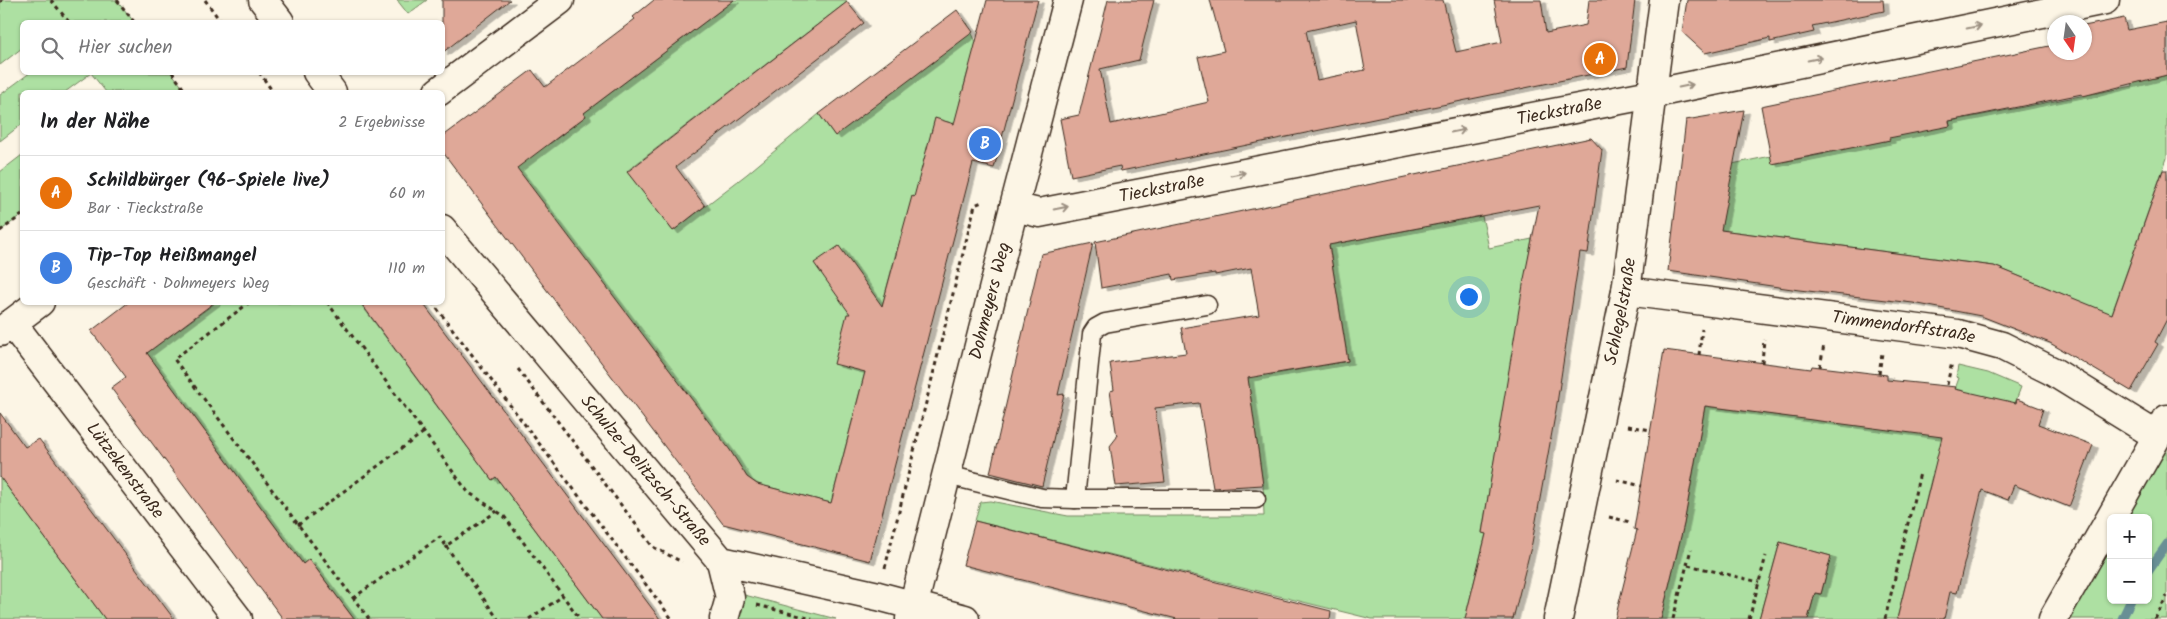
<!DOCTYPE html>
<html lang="de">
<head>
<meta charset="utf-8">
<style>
  :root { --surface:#fff; --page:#f6f6f6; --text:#202124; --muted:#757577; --line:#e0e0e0; --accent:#db2777 }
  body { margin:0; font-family:Kalam,sans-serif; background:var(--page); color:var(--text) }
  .controls { position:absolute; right:15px; bottom:15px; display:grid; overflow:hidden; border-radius:8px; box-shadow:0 1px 4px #0004 }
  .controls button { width:45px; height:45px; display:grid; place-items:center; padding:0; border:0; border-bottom:1px solid var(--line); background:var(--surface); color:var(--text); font:25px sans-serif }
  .compass { position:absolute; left:2047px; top:15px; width:45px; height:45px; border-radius:50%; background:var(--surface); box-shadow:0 1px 4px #0004; rotate:167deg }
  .you { position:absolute; left:1468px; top:296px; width:18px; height:18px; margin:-12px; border:4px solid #fff; border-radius:50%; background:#1a73e8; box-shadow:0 0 0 8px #1a73e833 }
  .badge { display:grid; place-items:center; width:32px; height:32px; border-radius:50%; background:var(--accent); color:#fff; font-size:16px; font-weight:700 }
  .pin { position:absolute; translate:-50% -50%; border:2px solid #fff; box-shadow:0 1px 5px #0006 }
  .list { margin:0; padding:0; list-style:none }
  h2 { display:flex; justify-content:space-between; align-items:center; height:65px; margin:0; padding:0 20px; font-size:21px }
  h2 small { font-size:16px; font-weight:400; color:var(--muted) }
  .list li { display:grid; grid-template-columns:32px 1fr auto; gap:15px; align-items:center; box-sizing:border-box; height:75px; padding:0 20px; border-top:1px solid var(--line) }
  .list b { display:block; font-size:19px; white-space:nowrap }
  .list p { margin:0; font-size:16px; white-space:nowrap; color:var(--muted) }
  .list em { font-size:16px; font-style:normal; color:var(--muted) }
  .icon { flex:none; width:28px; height:28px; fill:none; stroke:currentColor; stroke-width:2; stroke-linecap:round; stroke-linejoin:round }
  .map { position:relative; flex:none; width:2167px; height:619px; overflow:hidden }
  .search { position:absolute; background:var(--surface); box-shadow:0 1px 4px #0004; left:20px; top:20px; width:425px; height:55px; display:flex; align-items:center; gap:12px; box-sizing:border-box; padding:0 18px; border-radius:8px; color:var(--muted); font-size:19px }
  .panel { position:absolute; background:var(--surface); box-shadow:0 1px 4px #0004; left:20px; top:90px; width:425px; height:215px; border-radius:8px }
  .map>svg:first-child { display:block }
</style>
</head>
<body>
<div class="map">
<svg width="2167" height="619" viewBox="0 0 2167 619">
  <defs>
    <filter id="shadow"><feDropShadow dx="5.5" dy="3" stdDeviation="0" flood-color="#0004"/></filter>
  </defs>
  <rect width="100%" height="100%" fill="#fcf5e5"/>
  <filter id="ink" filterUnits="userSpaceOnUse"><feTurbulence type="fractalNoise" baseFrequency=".02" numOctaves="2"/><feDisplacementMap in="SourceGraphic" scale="10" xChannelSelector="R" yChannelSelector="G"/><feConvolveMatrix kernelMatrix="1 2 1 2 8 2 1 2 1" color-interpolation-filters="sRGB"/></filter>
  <g filter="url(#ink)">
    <!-- green -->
    <g fill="#ade0a2" stroke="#748560" fill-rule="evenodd">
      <polygon points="2,0 117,0 134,22 22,22 22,48 0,65 0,2"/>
      <polygon points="397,0 427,0 408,14"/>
      <polygon points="734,0 846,0 847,2 627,171 673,231 747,174 819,114 835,136 967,23 976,42 971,67 969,67 960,102 962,102 956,124 935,119 915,197 912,197 901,245 898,245 831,503 757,484 747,477 729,450 503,151 551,143 586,116 584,113"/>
      <polygon points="31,72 172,73 183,88 184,92 106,92 91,73 65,92 22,92 22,124 0,141 0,95"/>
      <polygon points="2167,75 2167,158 2110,319 2072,298 1994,266 1721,230 1732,164 1771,156 1772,164 1824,154 1822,147 1839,150 1889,140 1888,133 1950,126 1949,121 1956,120 2133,86 2131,77 2156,78"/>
      <polygon points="22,155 22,215 0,231 0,172"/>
      <polygon points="1482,216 1489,248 1532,239 1482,532 1486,534 1465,619 1372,619 975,521 980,502 990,501 1068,516 1264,516 1263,485 1247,372 1262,336 1269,375 1348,361 1329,245"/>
      <polygon points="215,303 360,303 492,480 496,477 602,619 354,619 309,559 303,564 147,353"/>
      <polygon points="1958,366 1988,373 2021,387 1984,485 1932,476 1897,619 1808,619 1815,593 1821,594 1831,556 1780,542 1759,619 1661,619 1684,524 1705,406 1933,435 1965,443 1955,389 1959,378 1956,377"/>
      <path d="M2167,419V619H2053ZM2111,518H2148V600H2111Z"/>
      <polygon points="0,477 105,619 0,619"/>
      <polygon points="737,593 836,619 730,619"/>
    </g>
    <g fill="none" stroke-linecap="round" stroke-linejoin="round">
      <!-- stream -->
      <g stroke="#678f95" stroke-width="9">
        <polyline points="2148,571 2167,544"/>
        <polyline points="2122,619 2131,600"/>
      </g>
    </g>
    <!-- building -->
    <g fill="#dfa898" stroke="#3b2a1e" fill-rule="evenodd" filter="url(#shadow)">
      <polygon points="442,0 510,0 442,53"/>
      <polygon points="654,0 734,0 584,113 586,116 517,168 730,450 747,477 757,484 831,503 865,372 834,364 847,314 850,314 814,263 839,246 882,306 912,196 914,197 935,118 954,124 987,0 1038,0 994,168 973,163 870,561 723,524 442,151 442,137 532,70 545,87 635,19 633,17"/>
      <path d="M1108,0H1154L1139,60L1100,69L1111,124L1209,102L1198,57L1224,51L1210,0H1443L1456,52L1502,42L1494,0H1541L1546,33L1586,25L1589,0H1635L1627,67L1121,171L1120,166L1071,176L1060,119L1079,115ZM1356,20L1365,70L1317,80L1306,31Z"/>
      <polygon points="1687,0 1883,0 1884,11 1812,26 1814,32 1770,42 1770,38 1705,53 1682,32"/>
      <polygon points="847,2 864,23 676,167 705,206 673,231 627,172"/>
      <polygon points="957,10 973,32 835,136 819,114"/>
      <polygon points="2124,18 2127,30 2167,22 2167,75 2083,96 2082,94 1949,121 1950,126 1889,138 1890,140 1772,164 1761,106 2054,45 2054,52 2084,52 2084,26"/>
      <polygon points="1744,110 1721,230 1994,266 2112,314 2163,170 2167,170 2167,319 2155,342 2158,344 2131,391 2050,343 1981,316 1913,303 1799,290 1668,271 1686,120"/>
      <polygon points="1591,138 1602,150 1588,253 1580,252 1556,410 1532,543 1513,619 1465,619 1486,534 1482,533 1524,279 1539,205 1329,245 1348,361 1248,378 1263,485 1213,488 1199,403 1155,408 1165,482 1116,486 1110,446 1117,437 1110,391 1114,390 1110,363 1186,353 1181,328 1259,315 1251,268 1215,275 1215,273 1173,280 1172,274 1101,288 1095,242"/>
      <polygon points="1093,243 1058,395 1064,394 1042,486 990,473 1041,254"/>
      <polygon points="129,302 215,302 147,353 303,564 309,559 354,619 283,619 111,388 126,377 91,331"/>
      <polygon points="360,302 422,302 660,619 602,619 496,477 492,480"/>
      <polygon points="1664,350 1811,369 1812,366 1887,375 1887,380 1956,387 1955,389 2016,403 2017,399 2043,409 2038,424 2093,445 2069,507 2014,485 2008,500 1982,490 1957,593 1950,592 1944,619 1897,619 1942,437 1705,406 1684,524 1661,619 1615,619 1637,530 1634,529"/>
      <polygon points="0,413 25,447 39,439 174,619 105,619 0,477"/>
      <polygon points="975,521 1331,611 1330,619 1177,619 963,565"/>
      <polygon points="1780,542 1831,556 1821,594 1815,593 1808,619 1759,619"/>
    </g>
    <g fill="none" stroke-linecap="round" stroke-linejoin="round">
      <!-- lane casing -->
      <g stroke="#3b2a1e" stroke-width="21">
        <g id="lane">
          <polyline points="947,475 1042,498 1075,499 1092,334 1096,328 1105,323 1207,305"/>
          <polyline points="1075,499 1256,499"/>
        </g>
      </g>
      <!-- street casing -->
      <g stroke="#3b2a1e" stroke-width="31">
        <g id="street">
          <polyline points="263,0 280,22"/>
          <polyline points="317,72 332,92"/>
          <polyline points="438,92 560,0"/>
          <path id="s1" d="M1014,207L1039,213L1651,94L2105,0"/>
          <path id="s2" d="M442,229L721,561L878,596L965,619"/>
          <path id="s3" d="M1626,291L1958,334L2002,346L2052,371L2157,436"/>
          <path id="s4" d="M12,323L238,619"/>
          <polyline points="0,332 40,302"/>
          <polyline points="721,561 730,598 724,619"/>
          <path id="s5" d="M910,619L1014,207L1068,0"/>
          <path id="s6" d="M1558,619L1626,291L1664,0"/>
          <polyline points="2053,619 2167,419"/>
        </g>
      </g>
      <!-- path -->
      <g stroke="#3b2a1e" stroke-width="3" stroke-dasharray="4 4" stroke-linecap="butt">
        <polyline points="51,0 69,22"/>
        <polyline points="117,0 134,22"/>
        <polyline points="205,0 221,22"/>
        <polyline points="0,2 2,0"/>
        <polyline points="172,72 183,88 184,92"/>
        <polyline points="259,72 273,92"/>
        <polyline points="0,231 22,215"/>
        <polyline points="250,302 174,359 369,619"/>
        <polyline points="327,302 468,492 504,516 580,619"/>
        <polyline points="432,302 672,619"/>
        <polyline points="1699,355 1702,329"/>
        <polyline points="1762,363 1764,339"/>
        <polyline points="1820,367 1824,345"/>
        <polyline points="518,369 653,547 682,562"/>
        <polyline points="1879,374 1882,353"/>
        <polyline points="1947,385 1952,362"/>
        <polyline points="1628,426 1651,430"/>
        <polyline points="1617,480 1642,486"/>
        <polyline points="1609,517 1630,522"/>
        <polyline points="298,525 424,432"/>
        <polyline points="446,546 498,619"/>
        <polyline points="1688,565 1759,582"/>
        <polyline points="885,568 975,205 984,201"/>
        <polyline points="353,598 440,537 446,546 497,511"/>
        <polyline points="757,605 812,619"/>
        <polyline points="529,619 563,596"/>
        <polyline points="1673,619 1691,549"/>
        <polyline points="1749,619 1766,556"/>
        <polyline points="1885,619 1920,473"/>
        <polyline points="2155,619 2167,596"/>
      </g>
      <!-- lane -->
      <use href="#lane" stroke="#fcf5e5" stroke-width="18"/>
      <!-- street -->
      <use href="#street" stroke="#fcf5e5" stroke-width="28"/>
    </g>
    <!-- one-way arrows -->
    <defs><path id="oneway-shaft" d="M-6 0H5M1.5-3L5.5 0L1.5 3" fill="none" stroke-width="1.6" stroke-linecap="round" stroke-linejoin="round" transform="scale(1.25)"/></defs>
    <g stroke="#9c9082">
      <use href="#oneway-shaft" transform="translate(1974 27) rotate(-12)"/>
      <use href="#oneway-shaft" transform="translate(1815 59) rotate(-12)"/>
      <use href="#oneway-shaft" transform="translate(1686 86) rotate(-12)"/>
      <use href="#oneway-shaft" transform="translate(1458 131) rotate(-11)"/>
      <use href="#oneway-shaft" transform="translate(1238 174) rotate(-11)"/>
      <use href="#oneway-shaft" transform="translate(1061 208) rotate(-11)"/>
    </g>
  </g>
  <g text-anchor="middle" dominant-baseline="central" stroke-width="5" stroke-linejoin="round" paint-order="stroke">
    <!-- street labels -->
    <g font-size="18" fill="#3b2a1e" stroke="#fcf5e5">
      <text stroke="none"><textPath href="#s1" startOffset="556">Tieckstraße</textPath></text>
      <text stroke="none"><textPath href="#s1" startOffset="151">Tieckstraße</textPath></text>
      <text stroke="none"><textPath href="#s5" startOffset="328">Dohmeyers Weg</textPath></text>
      <text stroke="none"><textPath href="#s6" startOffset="314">Schlegelstraße</textPath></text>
      <text stroke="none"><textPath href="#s3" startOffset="280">Timmendorffstraße</textPath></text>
      <text stroke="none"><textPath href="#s4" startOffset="186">Lützekenstraße</textPath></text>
      <text stroke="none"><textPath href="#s2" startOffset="316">Schulze-Delitzsch-Straße</textPath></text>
    </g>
  </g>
</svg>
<div class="controls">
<button>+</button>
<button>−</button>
</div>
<svg class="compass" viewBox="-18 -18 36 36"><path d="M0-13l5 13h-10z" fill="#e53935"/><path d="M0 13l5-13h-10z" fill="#757577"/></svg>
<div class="you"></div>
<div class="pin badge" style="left:1600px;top:59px;background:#e8710a">A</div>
<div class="pin badge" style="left:985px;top:144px;background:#3f7fe0">B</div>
<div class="search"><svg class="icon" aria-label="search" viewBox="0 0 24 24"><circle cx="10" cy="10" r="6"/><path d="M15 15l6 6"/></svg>Hier suchen</div>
<section class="panel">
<h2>In der Nähe<small>2 Ergebnisse</small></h2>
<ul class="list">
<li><span class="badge" style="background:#e8710a">A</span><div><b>Schildbürger (96-Spiele live)</b><p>Bar · Tieckstraße</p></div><em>60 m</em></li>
<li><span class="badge" style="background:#3f7fe0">B</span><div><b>Tip-Top Heißmangel</b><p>Geschäft · Dohmeyers Weg</p></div><em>110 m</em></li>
</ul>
</section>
</div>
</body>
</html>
